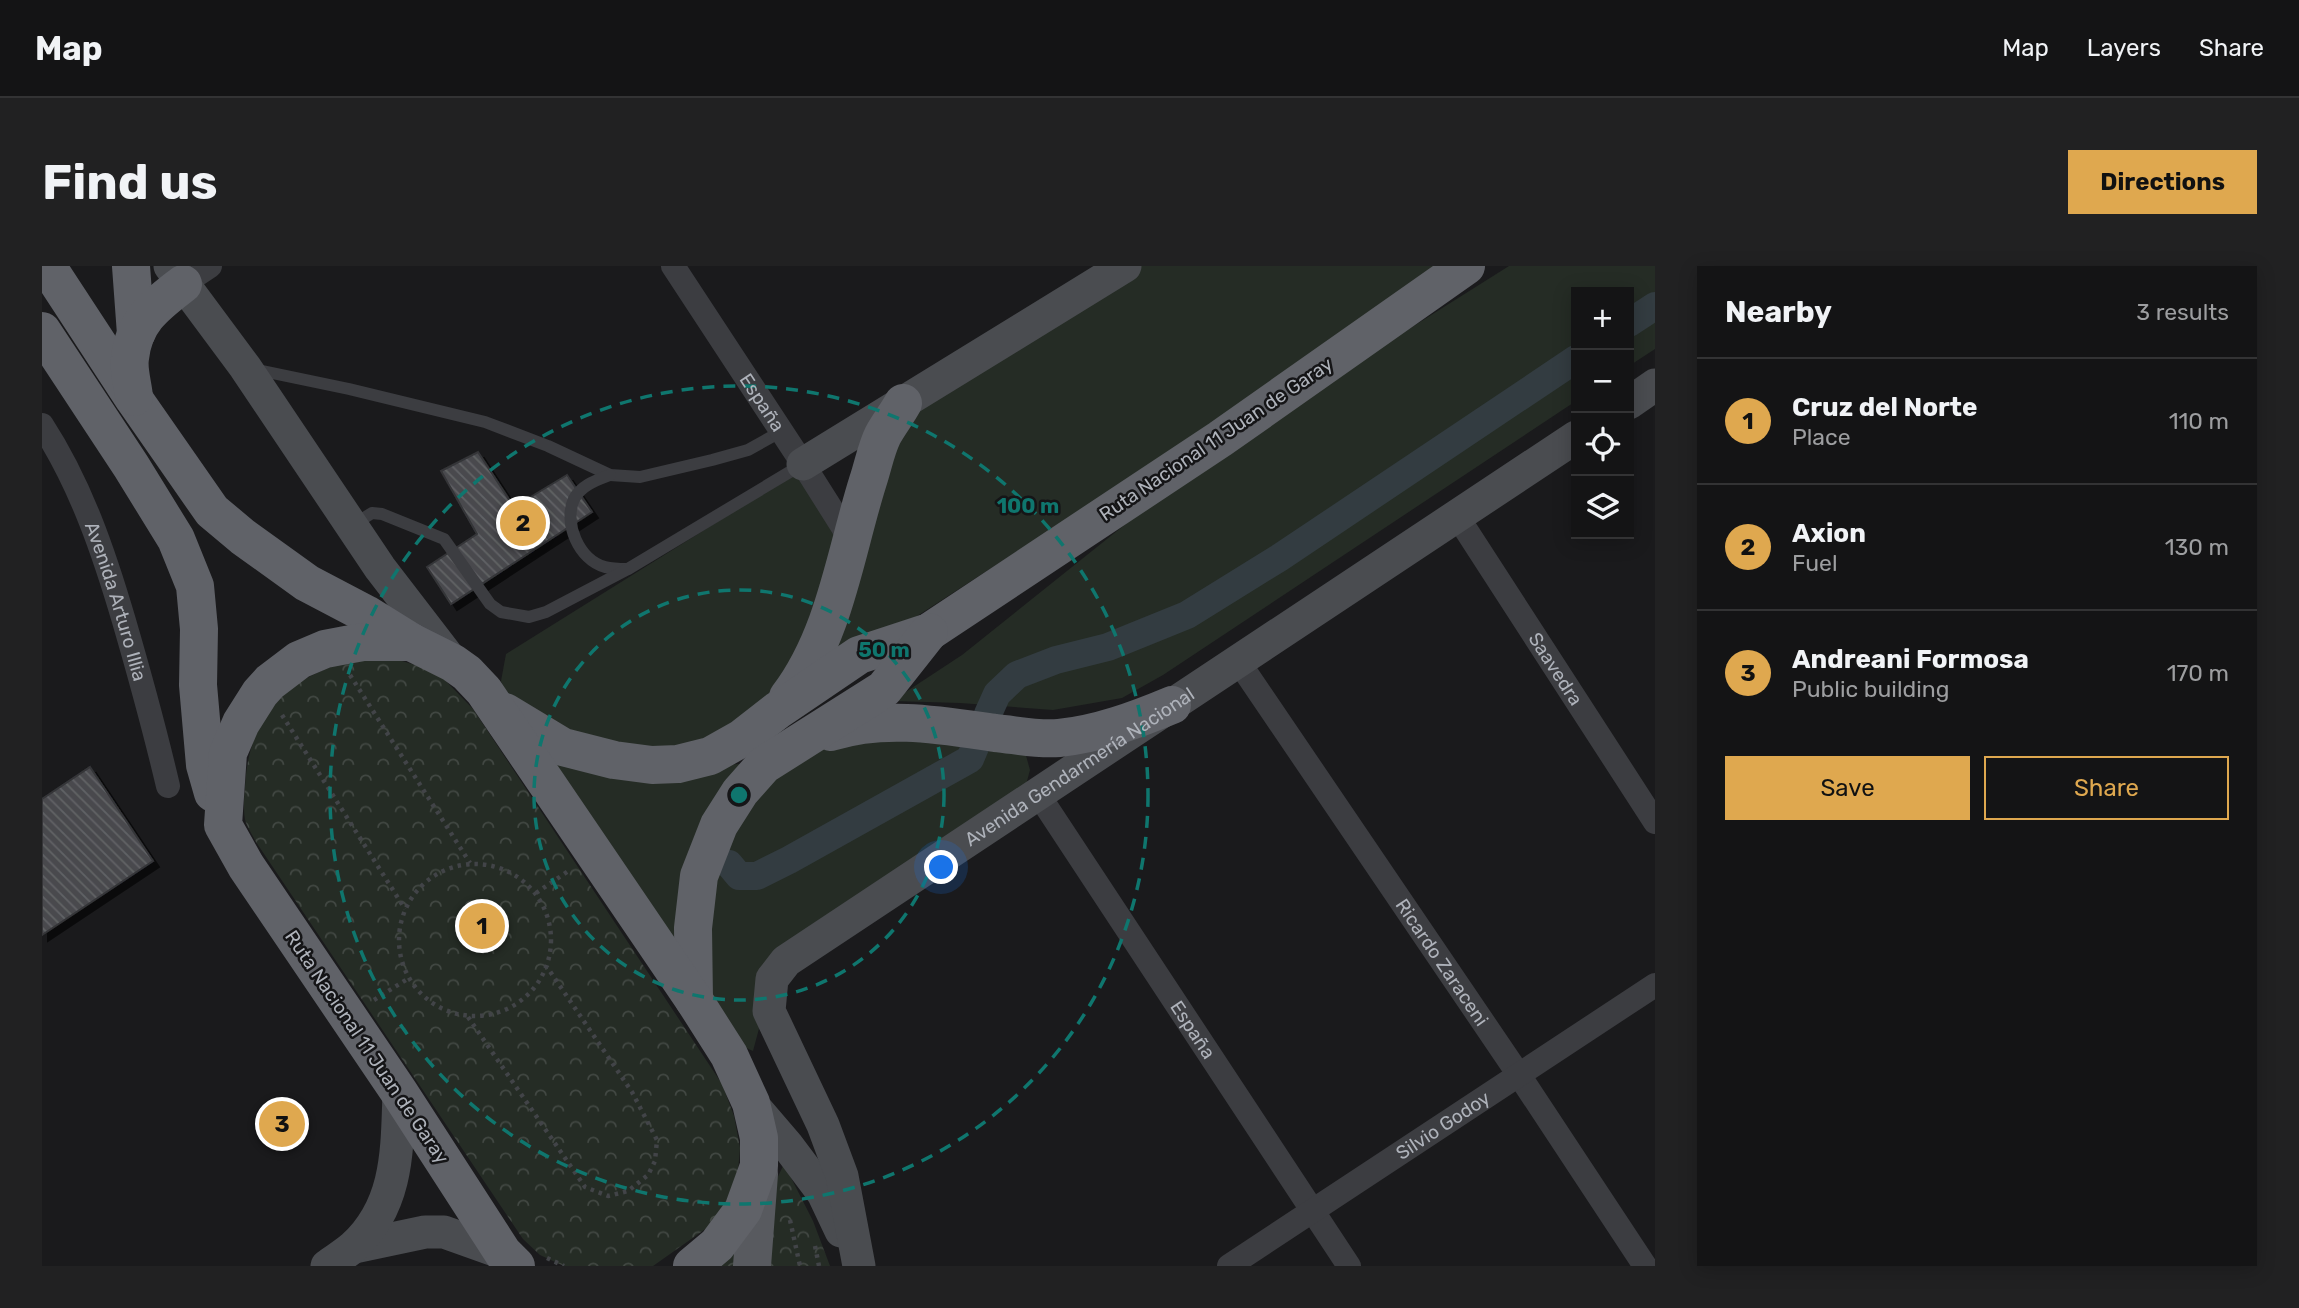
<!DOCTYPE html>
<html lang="en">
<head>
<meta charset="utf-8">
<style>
  :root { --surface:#141415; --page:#212122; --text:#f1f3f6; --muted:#9d9ea0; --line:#333334; --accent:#dfa84f }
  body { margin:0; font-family:Rubik,sans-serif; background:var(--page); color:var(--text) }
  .controls { position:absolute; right:21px; top:21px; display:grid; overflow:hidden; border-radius:0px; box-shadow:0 4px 18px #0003 }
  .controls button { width:63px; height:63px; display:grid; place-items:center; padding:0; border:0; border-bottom:2px solid var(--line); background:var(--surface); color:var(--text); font:35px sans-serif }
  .you { position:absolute; left:900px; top:602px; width:24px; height:24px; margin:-18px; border:5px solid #fff; border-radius:50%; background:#1a73e8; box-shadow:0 0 0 10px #1a73e833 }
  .badge { display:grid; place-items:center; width:46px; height:46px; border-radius:50%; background:var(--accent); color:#111; font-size:23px; font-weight:700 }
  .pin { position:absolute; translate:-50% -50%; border:4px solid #fff; box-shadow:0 2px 7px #0006 }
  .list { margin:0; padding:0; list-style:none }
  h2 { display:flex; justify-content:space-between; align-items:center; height:91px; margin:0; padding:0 28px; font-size:30px }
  h2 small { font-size:23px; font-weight:400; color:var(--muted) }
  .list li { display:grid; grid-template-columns:46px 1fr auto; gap:21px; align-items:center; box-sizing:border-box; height:126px; padding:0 28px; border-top:2px solid var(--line) }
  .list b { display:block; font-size:26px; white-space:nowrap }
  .list p { margin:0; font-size:23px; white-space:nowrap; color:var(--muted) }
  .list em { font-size:23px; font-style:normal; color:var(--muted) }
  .actions { display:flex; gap:14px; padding:21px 28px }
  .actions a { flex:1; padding:16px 0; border:2px solid var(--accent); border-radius:0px; text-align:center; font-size:24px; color:var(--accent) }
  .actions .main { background:var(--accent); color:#111 }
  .icon { flex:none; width:38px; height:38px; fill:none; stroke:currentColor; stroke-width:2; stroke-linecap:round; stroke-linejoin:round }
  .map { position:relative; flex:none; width:1613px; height:1000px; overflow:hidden; border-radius:0px }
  header { display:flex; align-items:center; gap:42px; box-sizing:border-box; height:98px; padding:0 35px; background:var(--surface); border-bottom:2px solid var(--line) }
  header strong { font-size:33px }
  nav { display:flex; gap:38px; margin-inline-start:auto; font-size:24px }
  .intro { display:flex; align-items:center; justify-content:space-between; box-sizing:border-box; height:168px; padding:0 42px }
  h1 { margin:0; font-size:49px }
  .button { padding:18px 32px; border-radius:0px; background:var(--accent); color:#111; font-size:24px; font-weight:700 }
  main { display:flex; gap:42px; padding:0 42px }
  aside { flex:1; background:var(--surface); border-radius:0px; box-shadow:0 4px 18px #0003 }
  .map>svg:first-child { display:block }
</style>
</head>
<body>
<header>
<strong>Map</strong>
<nav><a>Map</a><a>Layers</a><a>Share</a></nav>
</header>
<div class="intro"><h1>Find us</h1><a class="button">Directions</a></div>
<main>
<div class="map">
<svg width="1613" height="1000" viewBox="0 0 1613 1000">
  <defs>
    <pattern id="park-crowns" width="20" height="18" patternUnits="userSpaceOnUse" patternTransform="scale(1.75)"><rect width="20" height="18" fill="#252c25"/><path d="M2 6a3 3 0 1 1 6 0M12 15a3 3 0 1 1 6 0" fill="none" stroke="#424843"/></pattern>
    <pattern id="building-back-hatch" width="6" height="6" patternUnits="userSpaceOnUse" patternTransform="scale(1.75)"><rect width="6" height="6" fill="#494a4e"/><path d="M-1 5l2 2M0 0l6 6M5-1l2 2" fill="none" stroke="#616265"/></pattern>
    <filter id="shadow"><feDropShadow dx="6" dy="6" stdDeviation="0" flood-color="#0009"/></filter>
  </defs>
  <rect width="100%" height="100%" fill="#1a1a1c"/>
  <!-- grass -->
  <g fill="#252c25">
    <polygon points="1089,0 1416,0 767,420 866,139"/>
    <polygon points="1467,0 1613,0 1613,83 1587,100 1587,26 1534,26 1534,135 1121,409 1080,432 1011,444 918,437 850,435 920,389 1120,229 1286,114"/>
    <polygon points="760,203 806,276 787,347 700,468 608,495 468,443 459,415 464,388"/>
    <polygon points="471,459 638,501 698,498 649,723"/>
    <polygon points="801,468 983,486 988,504 982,526 736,692 711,785 685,773 673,756 657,667 701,532"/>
  </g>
  <!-- park -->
  <g fill="url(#park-crowns)">
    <path d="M347,391L373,399L399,410L431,443L680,818L692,850L698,882L696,905L689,927L669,959L611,1000H522L498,989L481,973L214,576C211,570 207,564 204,557C200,544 203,523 204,509C210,451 244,415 298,398C313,393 331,393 347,391Z"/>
    <polygon points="742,898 771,955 788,1000 678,1000 709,967"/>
  </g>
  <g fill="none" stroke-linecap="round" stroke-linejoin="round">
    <!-- canal -->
    <g stroke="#333c41" stroke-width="28">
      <polyline points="1587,57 1613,40"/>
      <polyline points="946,448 955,428 975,409 1014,394 1066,381 1145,349 1237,292 1534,93"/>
      <polyline points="687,598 697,610 715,610 747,594 928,493 933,481"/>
    </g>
  </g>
  <!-- building -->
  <g fill="url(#building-back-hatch)" stroke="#343538" stroke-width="2" filter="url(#shadow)">
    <polygon points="436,186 472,241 525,209 550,246 409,338 385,301 435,268 399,205"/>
    <polygon points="48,501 111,595 0,669 0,533"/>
  </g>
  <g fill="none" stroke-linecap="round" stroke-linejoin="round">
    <!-- path -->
    <g stroke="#424448" stroke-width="4.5" stroke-dasharray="3.5 5" stroke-linecap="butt">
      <polyline points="308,409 428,597"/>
      <polyline points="240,449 363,643"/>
      <circle cx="433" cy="674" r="76"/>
      <polyline points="494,627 528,604"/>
      <polyline points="332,734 367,712"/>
      <polyline points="426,751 543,921 566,930 586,925 606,909 613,895 615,874 590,826 505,701"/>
      <polyline points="748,954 758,1000"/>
      <polyline points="773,980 777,1000"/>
      <polyline points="505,992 522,1000"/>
    </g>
    <!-- service -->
    <g stroke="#3c3d41" stroke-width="12">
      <polyline points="211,103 307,123 443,156 506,180 568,209 598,211 670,194 706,184 740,165"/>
      <path d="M568,209C555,214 539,219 532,233C521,257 537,294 563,301C570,303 578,303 586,303"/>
      <polyline points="311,259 330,247 340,248 402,273 448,338 459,346 487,351 504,346 586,303 761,198"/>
    </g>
    <!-- minor -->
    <g stroke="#3c3d41" stroke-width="24">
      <path id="s1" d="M631,0L761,198L809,274"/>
      <polyline points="141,18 168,0"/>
      <path id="s2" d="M0,159C39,219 62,287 82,355C98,410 113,465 126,520"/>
      <path id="s3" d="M1415,250L1613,556"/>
      <path id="s4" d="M1196,395L1477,809L1603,1000"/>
      <path id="s5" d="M996,528L1307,1000"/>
      <path id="s6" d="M1187,1000L1613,719"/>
    </g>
    <!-- secondary -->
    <g stroke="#4a4c50" stroke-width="33">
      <polyline points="128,0 203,101 338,302 411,397"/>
      <polyline points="1587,137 1613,119"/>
      <polyline points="761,198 1083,0"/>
      <polyline points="709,837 745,879 781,927 799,965"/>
      <polyline points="312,981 383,966 402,966 461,987"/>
      <path d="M285,1000C293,994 303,988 311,981C357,939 355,883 357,826"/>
      <path id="s7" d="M817,1000L800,910L781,859L727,745L730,713L744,695L1534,171"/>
    </g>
    <!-- primary -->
    <polyline stroke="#585a5f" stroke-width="38" points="710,1000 717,908"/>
    <!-- trunk -->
    <g stroke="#606268" stroke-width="38">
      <polyline points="5,0 92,133 170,245 201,271 265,317 324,348 369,376"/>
      <polyline points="89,0 94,68"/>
      <polyline points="0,65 89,200 134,273 153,320 157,363 156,419 163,499 171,527"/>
      <path d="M92,131C91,119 86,104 88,92C92,54 114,39 141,18"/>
      <path d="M746,431C793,369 803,288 826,215C831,200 834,183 841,169C847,158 855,148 861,137"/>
      <polyline points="463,446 521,481 572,494 610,499 636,498 668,490 700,472 736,444 817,389 887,366 1178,173 1424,0"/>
      <path d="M789,466C843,449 898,459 953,467C974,469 996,474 1017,472C1056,468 1094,454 1130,439"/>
      <polyline points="652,734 651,662 657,610 677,559 698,526 722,499 842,423 887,366"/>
      <polyline points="474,1000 461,987 357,826 204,600 181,559 186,487 199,457 218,427 228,416 257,394 283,383 304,379 321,376 369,376 411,397 425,407 442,425 652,734 687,789 709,837 717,872 717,900 701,944 675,979 650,1000"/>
    </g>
  </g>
  <!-- distance rings -->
  <g fill="none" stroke="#0f766e" stroke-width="3.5" stroke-dasharray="12 9">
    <circle cx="697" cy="529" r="205"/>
    <circle cx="697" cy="529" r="409"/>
  </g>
  <g text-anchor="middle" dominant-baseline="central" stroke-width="5" stroke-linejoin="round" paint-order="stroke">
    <!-- street labels -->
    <g font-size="19" fill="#aeb2ba" stroke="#151517">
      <text stroke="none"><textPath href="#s1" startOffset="163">España</textPath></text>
      <text transform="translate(1174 173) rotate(-34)">Ruta Nacional 11 Juan de Garay</text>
      <text stroke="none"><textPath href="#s2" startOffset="192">Avenida Arturo Illia</textPath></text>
      <text stroke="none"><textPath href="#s3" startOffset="182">Saavedra</textPath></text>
      <text stroke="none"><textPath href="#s7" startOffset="679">Avenida Gendarmería Nacional</textPath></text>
      <text stroke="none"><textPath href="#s4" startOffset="364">Ricardo Zaraceni</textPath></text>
      <text stroke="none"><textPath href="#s5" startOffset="282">España</textPath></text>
      <text transform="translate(325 781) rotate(56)">Ruta Nacional 11 Juan de Garay</text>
      <text stroke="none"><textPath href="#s6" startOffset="256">Silvio Godoy</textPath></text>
    </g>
  </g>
  <circle cx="697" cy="529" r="10" fill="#0f766e" stroke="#151517" stroke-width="3.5"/>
  <g font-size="21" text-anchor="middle" font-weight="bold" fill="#0f766e" stroke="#151517" stroke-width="5" stroke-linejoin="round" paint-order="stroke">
    <text x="986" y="247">100 m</text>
    <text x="842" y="391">50 m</text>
  </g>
</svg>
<div class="controls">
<button>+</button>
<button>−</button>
<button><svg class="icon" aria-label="locate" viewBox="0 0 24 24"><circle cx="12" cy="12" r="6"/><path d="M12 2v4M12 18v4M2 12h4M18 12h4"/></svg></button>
<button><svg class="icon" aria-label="layers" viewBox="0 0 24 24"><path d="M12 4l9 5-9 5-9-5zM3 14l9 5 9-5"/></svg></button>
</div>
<div class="you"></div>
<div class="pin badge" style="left:440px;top:660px">1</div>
<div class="pin badge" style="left:481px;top:257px">2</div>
<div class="pin badge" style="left:240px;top:858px">3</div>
</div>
<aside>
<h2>Nearby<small>3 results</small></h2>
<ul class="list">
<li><span class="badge">1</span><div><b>Cruz del Norte</b><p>Place</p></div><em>110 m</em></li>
<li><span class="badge">2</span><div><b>Axion</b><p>Fuel</p></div><em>130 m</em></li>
<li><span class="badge">3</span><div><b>Andreani Formosa</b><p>Public building</p></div><em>170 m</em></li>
</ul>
<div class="actions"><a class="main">Save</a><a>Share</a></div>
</aside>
</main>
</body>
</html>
